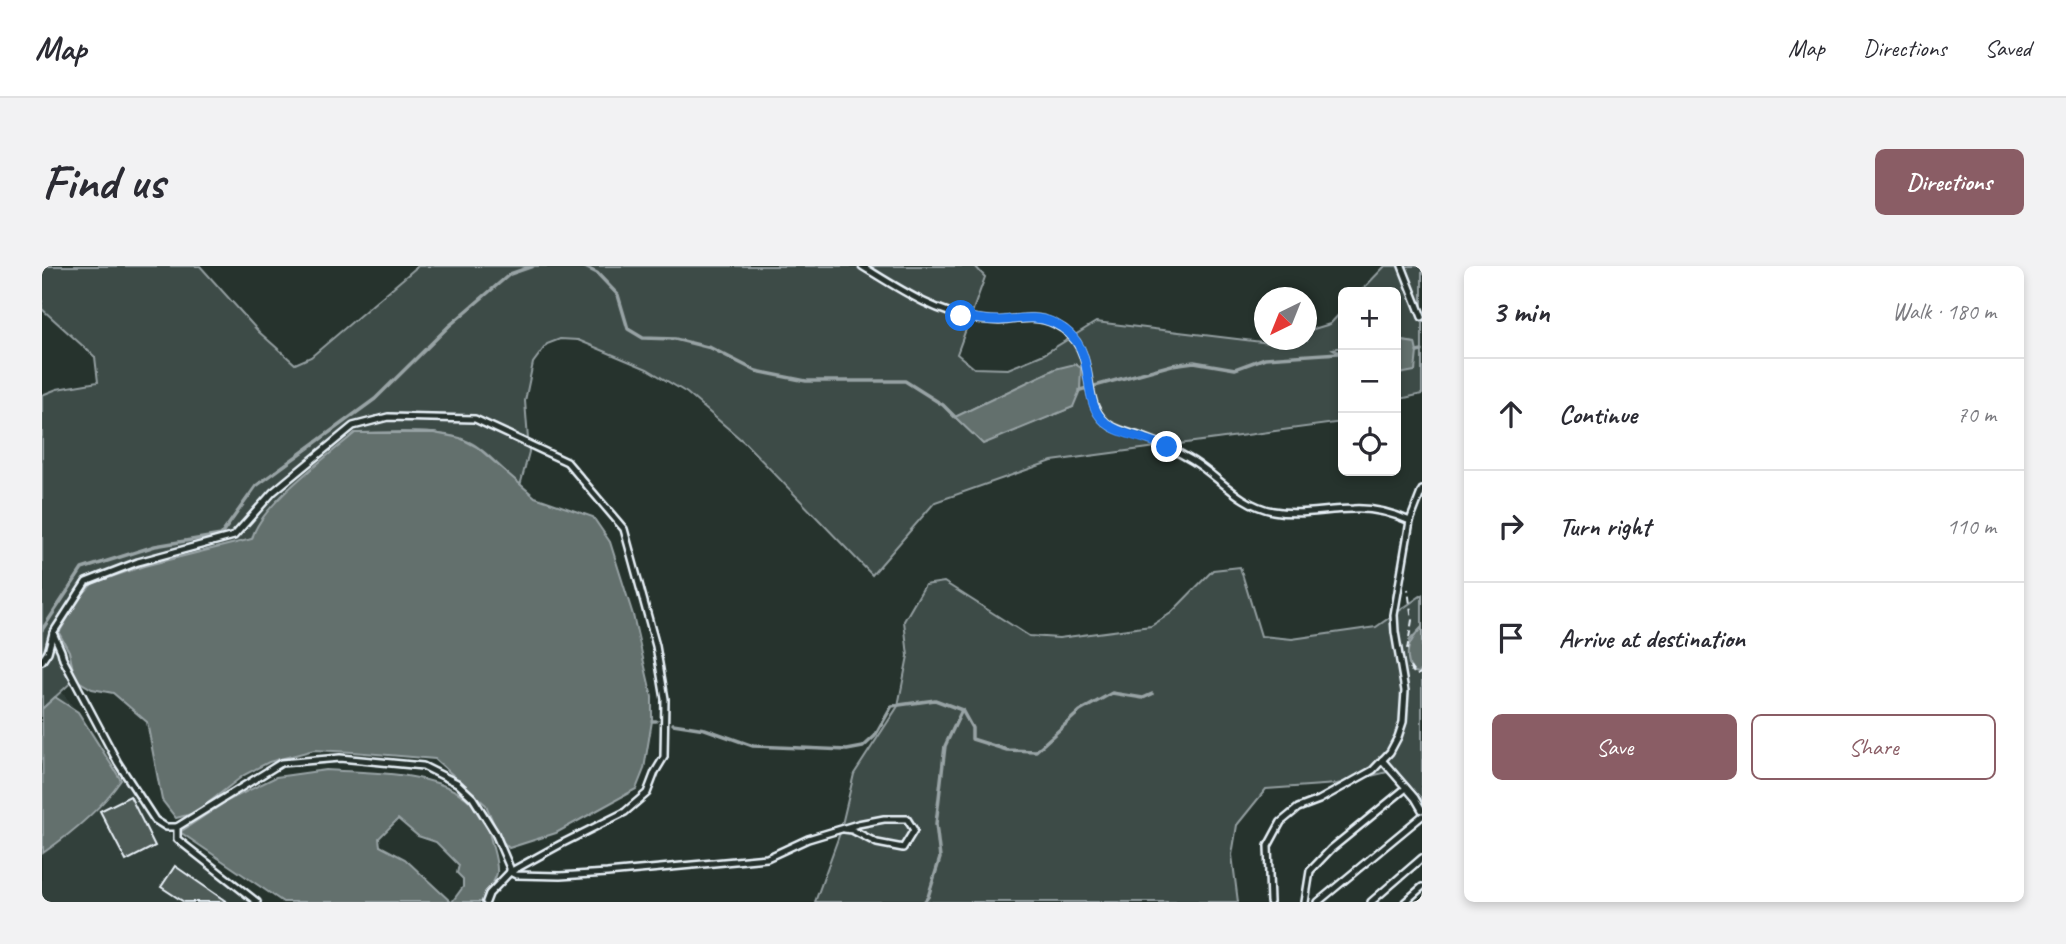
<!DOCTYPE html>
<html lang="en">
<head>
<meta charset="utf-8">
<style>
  :root { --surface:#fff; --page:#f2f2f3; --text:#2b2b33; --muted:#7c7c81; --line:#e1e1e2; --accent:#8a5d65 }
  body { margin:0; font-family:Caveat,sans-serif; background:var(--page); color:var(--text) }
  .controls { position:absolute; right:21px; top:21px; display:grid; overflow:hidden; border-radius:10px; box-shadow:0 4px 10px #0003 }
  .controls button { width:63px; height:63px; display:grid; place-items:center; padding:0; border:0; border-bottom:2px solid var(--line); background:var(--surface); color:var(--text); font:35px sans-serif }
  .compass { position:absolute; left:1212px; top:21px; width:63px; height:63px; border-radius:50%; background:var(--surface); box-shadow:0 4px 10px #0003; rotate:223deg }
  .stop { position:absolute; width:21px; height:21px; margin:-16px; border:5px solid #1a73e8; border-radius:50%; background:#fff }
  .stop.end { background:#1a73e8; border-color:#fff; box-shadow:0 2px 7px #0008 }
  .list { margin:0; padding:0; list-style:none }
  h2 { display:flex; justify-content:space-between; align-items:center; height:91px; margin:0; padding:0 28px; font-size:30px }
  h2 small { font-size:23px; font-weight:400; color:var(--muted) }
  .list li { display:grid; grid-template-columns:46px 1fr auto; gap:21px; align-items:center; box-sizing:border-box; height:112px; padding:0 28px; border-top:2px solid var(--line) }
  .list b { display:block; font-size:26px; white-space:nowrap }
  .list em { font-size:23px; font-style:normal; color:var(--muted) }
  .actions { display:flex; gap:14px; padding:21px 28px }
  .actions a { flex:1; padding:16px 0; border:2px solid var(--accent); border-radius:10px; text-align:center; font-size:24px; color:var(--accent) }
  .actions .main { background:var(--accent); color:#fff }
  .icon { flex:none; width:38px; height:38px; fill:none; stroke:currentColor; stroke-width:2; stroke-linecap:round; stroke-linejoin:round }
  .map { position:relative; flex:none; width:1380px; height:636px; overflow:hidden; border-radius:10px }
  header { display:flex; align-items:center; gap:42px; box-sizing:border-box; height:98px; padding:0 35px; background:var(--surface); border-bottom:2px solid var(--line) }
  header strong { font-size:33px }
  nav { display:flex; gap:38px; margin-inline-start:auto; font-size:24px }
  .intro { display:flex; align-items:center; justify-content:space-between; box-sizing:border-box; height:168px; padding:0 42px }
  h1 { margin:0; font-size:49px }
  .button { padding:18px 32px; border-radius:10px; background:var(--accent); color:#fff; font-size:24px; font-weight:700 }
  main { display:flex; gap:42px; padding:0 42px }
  aside { flex:1; background:var(--surface); border-radius:10px; box-shadow:0 4px 10px #0003 }
  .map>svg:first-child { display:block }
</style>
</head>
<body>
<header>
<strong>Map</strong>
<nav><a>Map</a><a>Directions</a><a>Saved</a></nav>
</header>
<div class="intro"><h1>Find us</h1><a class="button">Directions</a></div>
<main>
<div class="map">
<svg width="1380" height="636" viewBox="0 0 1380 636">
  <rect width="100%" height="100%" fill="#26332d"/>
  <filter id="ink" filterUnits="userSpaceOnUse"><feTurbulence type="fractalNoise" baseFrequency=".0143" numOctaves="2"/><feDisplacementMap in="SourceGraphic" scale="14" xChannelSelector="R" yChannelSelector="G"/><feConvolveMatrix kernelMatrix="1 2 1 2 8 2 1 2 1" color-interpolation-filters="sRGB"/></filter>
  <g filter="url(#ink)">
    <!-- built -->
    <polygon fill="#333f3a" points="2,402 132,574 223,636 0,636 0,404"/>
    <!-- green -->
    <g fill="#3e4b47" stroke="#939ea0" stroke-width="2" fill-rule="evenodd">
      <path d="M0,0H158L217,66L253,98L269,91L376,0H933L943,11L915,88L932,102L966,103L1002,88L1054,56L1228,77L1238,74H1265V65L1288,58L1301,44V81L1291,83L1301,88V156L1010,195L893,236L830,309L703,177L645,127L605,103L536,74L518,73L505,78L491,97L483,135L487,186L478,220C464,207 452,193 437,182C408,160 348,167 313,167L211,273L102,300L51,317L17,367L27,385L33,413L0,443V129L15,123L56,116L53,91L0,43ZM1013,103L1031,141L941,177L913,151Z"/>
      <polygon points="1343,0 1380,0 1380,128 1354,134 1354,107 1357,108 1372,77 1354,74 1354,26 1318,26"/>
      <polygon points="1198,301 1219,370 1250,373 1334,361 1380,329 1380,361 1367,375 1377,407 1380,403 1380,545 1354,504 1295,518 1224,523 1195,559 1190,589 1196,636 773,636 798,567 812,508 856,440 866,390 862,355 883,319 902,316 987,370 1017,372 1109,360 1129,347 1171,304"/>
    </g>
    <!-- water -->
    <g fill="#636f6d" stroke="#98a3a5" stroke-width="2">
      <polygon points="1354,74 1373,77 1375,86 1373,105 1357,108 1354,107"/>
      <polygon points="1033,98 1039,102 1038,124 1031,141 941,178 913,151 1013,103"/>
      <path d="M313,167H392L418,172L435,181L493,231L551,251L568,276L591,349L610,431V455L602,503L594,523L514,567L467,582L458,573L444,539L393,493L311,486L272,484L227,496L202,509L153,547L134,552L120,534L105,456L71,427L50,423L33,413L27,385L17,367L37,332L51,317L102,300L210,273C218,239 285,191 313,167Z"/>
      <path d="M1380,361V403L1377,407L1369,405C1362,385 1366,377 1380,361Z"/>
      <path d="M13,431L36,446L79,514C59,543 30,567 1,587L0,443Z"/>
      <path d="M284,504C339,508 437,502 449,574C451,583 456,597 455,607C453,616 444,627 440,636H410L421,621V613L415,607L417,599L394,576L376,570L356,553L337,572L338,580L363,593L409,636H241L138,566L185,535L234,511Z"/>
    </g>
    <g fill="none" stroke-linecap="round" stroke-linejoin="round">
      <!-- stream -->
      <g stroke="#98a3a5" stroke-width="3.5">
        <polyline points="541,0 555,7 576,29 586,63 601,72 633,73 669,82 714,105 764,115 863,115 901,139 913,151"/>
        <polyline points="1375,86 1380,85"/>
        <polyline points="1038,124 1130,99 1152,96 1193,103 1223,92 1297,87"/>
        <polyline points="0,364 40,303 113,280 179,269 214,220 333,133 407,60 468,8 491,0"/>
        <polyline points="610,455 614,455"/>
        <polyline points="631,458 663,463 711,480 805,484 821,481 833,470 850,440 893,434 920,444 930,462 930,473 965,484 994,485 1038,445 1070,427 1101,432 1110,428"/>
        <polyline points="882,636 886,631 898,592 894,558 903,480 920,444"/>
      </g>
    </g>
    <!-- building -->
    <g fill="#505c59" stroke="#e8f1f8" stroke-width="2">
      <polygon points="88,530 113,580 84,595 58,545"/>
      <polygon points="133,600 185,636 142,636 119,621"/>
    </g>
    <g fill="none" stroke-linecap="round" stroke-linejoin="round">
      <!-- lane casing -->
      <g stroke="#e8f1f8" stroke-width="10">
        <g id="lane">
          <path d="M820,0C856,22 892,47 935,53C945,54 956,56 966,54C983,52 997,50 1013,58C1062,82 1033,138 1069,160C1080,166 1092,168 1103,172C1120,178 1136,186 1151,195C1178,212 1198,239 1231,245C1257,250 1284,243 1311,243C1330,242 1350,247 1368,255"/>
          <polyline points="1360,0 1380,51"/>
          <polyline points="11,367 19,385 21,393 76,497 113,554 124,561 135,561"/>
          <polyline points="0,395 6,386 11,367 44,316 96,296 192,270 231,226 311,160 346,151 433,153 525,196 582,263 614,380 623,433 622,491 613,506 605,527 583,546 519,578 468,606 447,628 444,636"/>
          <polyline points="1340,494 1373,532 1380,544"/>
          <polyline points="468,606 474,609 518,610 565,607 725,592 766,573 816,558 842,553 865,553 872,564 861,582 835,577 810,564 802,563"/>
          <polyline points="215,636 135,573 135,561 239,497 298,492 381,500 415,517 431,532 453,567 468,602 468,606"/>
          <polyline points="1228,636 1226,580 1239,556 1256,542 1277,534 1331,504 1348,486 1356,471 1361,456 1363,425 1353,366 1352,349 1368,255 1380,224"/>
          <polyline points="1263,636 1268,605 1289,583 1364,522"/>
          <polyline points="1276,636 1380,550"/>
          <polyline points="1329,636 1380,592"/>
          <polyline points="1363,636 1380,621"/>
        </g>
      </g>
      <!-- path -->
      <g stroke="#e8f1f8" stroke-width="2" stroke-dasharray="7 5" stroke-linecap="butt">
        <polyline points="1365,384 1370,354 1366,323"/>
        <polyline points="1368,401 1374,410 1380,406"/>
      </g>
      <!-- lane -->
      <use href="#lane" stroke="#26332d" stroke-width="5"/>
    </g>
  </g>
  <g fill="none" stroke-linecap="round" stroke-linejoin="round" filter="url(#ink)">
    <!-- route -->
    <path stroke="#1a73e8" stroke-width="9" d="M919,50C933,53 948,55 962,54C979,53 993,49 1010,56C1063,80 1033,132 1064,157C1080,170 1106,172 1125,181"/>
  </g>
</svg>
<div class="controls">
<button>+</button>
<button>−</button>
<button><svg class="icon" aria-label="locate" viewBox="0 0 24 24"><circle cx="12" cy="12" r="6"/><path d="M12 2v4M12 18v4M2 12h4M18 12h4"/></svg></button>
</div>
<svg class="compass" viewBox="-18 -18 36 36"><path d="M0-13l5 13h-10z" fill="#e53935"/><path d="M0 13l5-13h-10z" fill="#7c7c81"/></svg>
<div class="stop" style="left:919px;top:50px"></div>
<div class="stop end" style="left:1125px;top:181px"></div>
</div>
<aside>
<h2>3 min<small>Walk · 180 m</small></h2>
<ul class="list">
<li><svg class="icon" aria-label="ahead" viewBox="0 0 24 24"><path d="M12 20V5M6 11l6-6 6 6"/></svg><div><b>Continue</b></div><em>70 m</em></li>
<li><svg class="icon" aria-label="right" viewBox="0 0 24 24"><path d="M7 20v-9h11M14 6l5 5-5 5"/></svg><div><b>Turn right</b></div><em>110 m</em></li>
<li><svg class="icon" aria-label="arrive" viewBox="0 0 24 24"><path d="M6 21V4h12l-3 4 3 4H6"/></svg><div><b>Arrive at destination</b></div></li>
</ul>
<div class="actions"><a class="main">Save</a><a>Share</a></div>
</aside>
</main>
</body>
</html>
